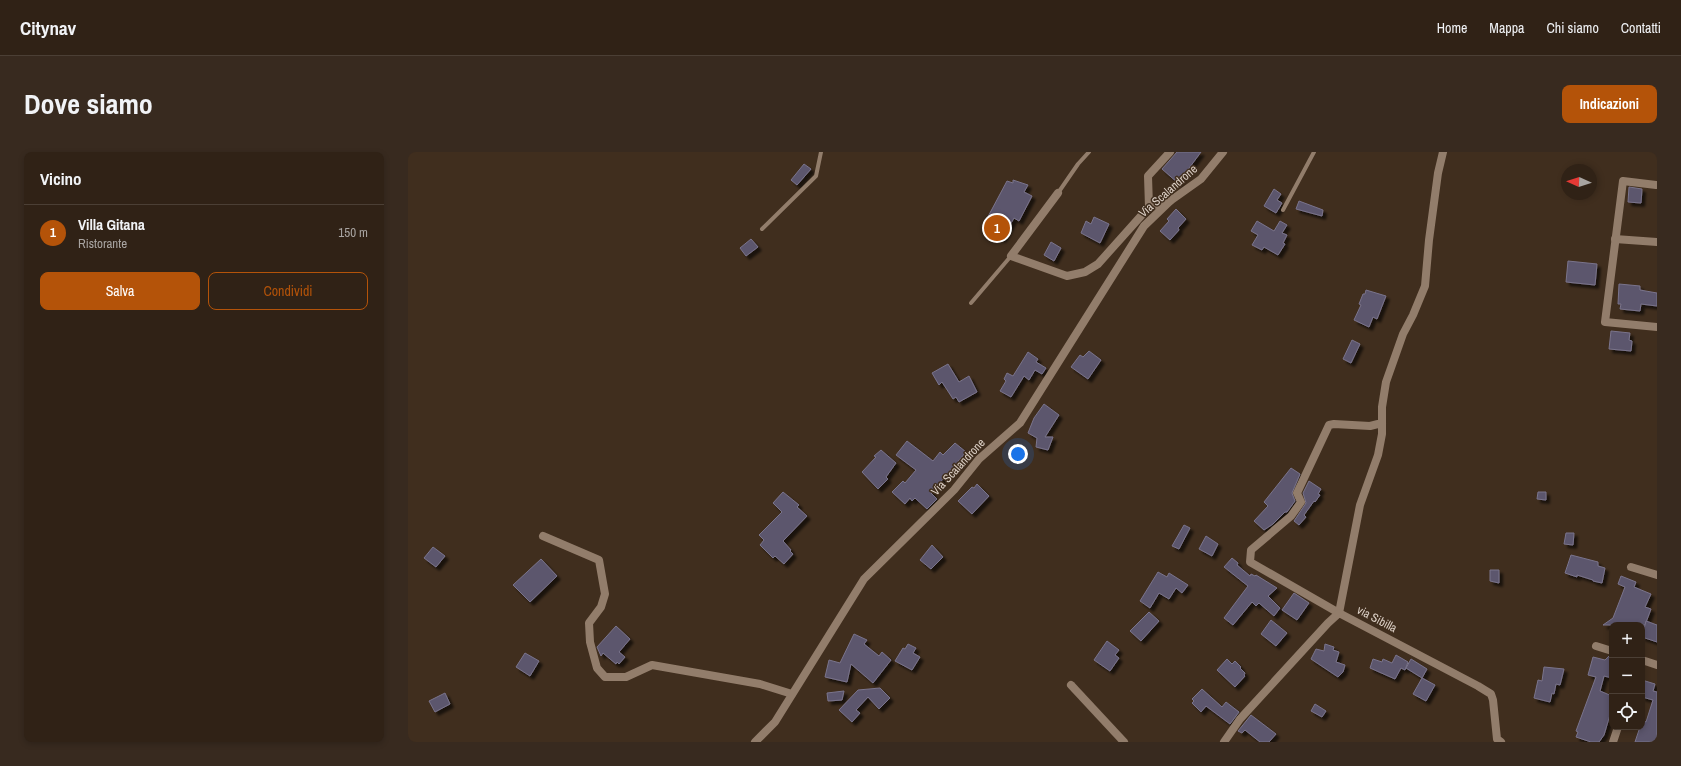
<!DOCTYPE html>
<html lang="it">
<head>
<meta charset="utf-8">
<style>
  :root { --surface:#302216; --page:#382a1f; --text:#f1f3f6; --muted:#a8a4a1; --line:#4b3f35; --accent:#b45309 }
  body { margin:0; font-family:"Archivo Narrow",sans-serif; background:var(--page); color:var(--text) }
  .controls { position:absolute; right:12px; bottom:12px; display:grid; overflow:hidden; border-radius:8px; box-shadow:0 2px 6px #0003 }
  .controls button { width:36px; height:36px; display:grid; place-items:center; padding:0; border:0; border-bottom:1px solid var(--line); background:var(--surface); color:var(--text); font:20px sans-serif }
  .compass { position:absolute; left:1153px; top:12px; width:36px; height:36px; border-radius:50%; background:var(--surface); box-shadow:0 2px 6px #0003; rotate:273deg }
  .you { position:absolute; left:610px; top:302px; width:14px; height:14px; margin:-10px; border:3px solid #fff; border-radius:50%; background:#1a73e8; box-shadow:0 0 0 6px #1a73e833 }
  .badge { display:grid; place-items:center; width:26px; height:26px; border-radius:50%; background:var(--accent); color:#fff; font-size:13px; font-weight:700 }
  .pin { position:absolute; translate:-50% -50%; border:2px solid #fff; box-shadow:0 1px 4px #0006 }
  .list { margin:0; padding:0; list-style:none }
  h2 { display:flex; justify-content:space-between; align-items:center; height:52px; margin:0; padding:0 16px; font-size:17px }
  h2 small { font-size:13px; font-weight:400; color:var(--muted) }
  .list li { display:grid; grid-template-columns:26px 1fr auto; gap:12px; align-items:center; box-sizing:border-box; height:56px; padding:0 16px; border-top:1px solid var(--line) }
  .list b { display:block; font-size:15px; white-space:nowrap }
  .list p { margin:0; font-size:13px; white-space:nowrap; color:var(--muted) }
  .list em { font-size:13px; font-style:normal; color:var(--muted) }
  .actions { display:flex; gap:8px; padding:12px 16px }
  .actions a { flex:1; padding:9px 0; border:1px solid var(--accent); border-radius:8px; text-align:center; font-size:14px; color:var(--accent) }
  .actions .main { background:var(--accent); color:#fff }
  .icon { flex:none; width:22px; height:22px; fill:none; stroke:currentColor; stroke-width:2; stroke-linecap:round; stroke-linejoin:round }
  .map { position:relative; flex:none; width:1249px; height:590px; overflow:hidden; border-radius:8px }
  header { display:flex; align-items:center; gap:24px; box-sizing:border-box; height:56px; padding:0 20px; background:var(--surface); border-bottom:1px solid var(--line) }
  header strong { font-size:19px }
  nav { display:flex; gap:22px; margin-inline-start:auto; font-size:14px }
  .intro { display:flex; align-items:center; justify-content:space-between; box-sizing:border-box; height:96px; padding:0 24px }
  h1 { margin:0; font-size:28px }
  .button { padding:10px 18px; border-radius:8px; background:var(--accent); color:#fff; font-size:14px; font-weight:700 }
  main { display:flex; gap:24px; padding:0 24px }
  aside { flex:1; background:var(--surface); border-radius:8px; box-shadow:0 2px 6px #0003 }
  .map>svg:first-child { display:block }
</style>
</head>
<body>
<header>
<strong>Citynav</strong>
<nav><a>Home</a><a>Mappa</a><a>Chi siamo</a><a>Contatti</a></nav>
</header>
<div class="intro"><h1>Dove siamo</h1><a class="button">Indicazioni</a></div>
<main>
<aside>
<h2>Vicino<small></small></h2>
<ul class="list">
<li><span class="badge">1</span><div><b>Villa Gitana</b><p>Ristorante</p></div><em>150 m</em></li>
</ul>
<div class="actions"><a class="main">Salva</a><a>Condividi</a></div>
</aside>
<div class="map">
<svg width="1249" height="590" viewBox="0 0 1249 590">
  <defs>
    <filter id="shadow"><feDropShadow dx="3.5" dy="3.5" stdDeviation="1" flood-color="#0009"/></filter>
  </defs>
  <rect width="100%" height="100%" fill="#402e1e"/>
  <!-- building -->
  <g fill="#5c566d" stroke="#7a748c" filter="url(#shadow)">
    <polygon points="769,0 793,0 770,31 754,17"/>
    <polygon points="396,12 403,17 389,33 383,28"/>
    <polygon points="605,28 620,33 616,40 624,44 611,69 606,66 594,87 575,74 599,29 605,31"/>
    <polygon points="1221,35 1234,37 1233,51 1220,50"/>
    <polygon points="866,37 873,42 869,48 874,51 868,61 856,54"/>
    <polygon points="891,49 915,58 914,64 888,57"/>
    <polygon points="768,57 778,67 770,76 771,78 762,88 752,79 761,69 759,67"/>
    <polygon points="686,65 701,72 692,91 673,81 678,69 683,72"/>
    <polygon points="849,69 866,79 872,69 879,73 874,81 879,83 875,91 877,92 870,103 856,95 854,98 844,93 850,83 843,79"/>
    <polygon points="343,87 350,95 338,104 332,96"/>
    <polygon points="643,90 653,96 646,109 636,103"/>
    <polygon points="1160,109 1189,112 1187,133 1158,130"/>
    <polygon points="1211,132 1232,134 1232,138 1249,141 1249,154 1233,152 1232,159 1212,157 1213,152 1210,152"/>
    <polygon points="958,138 978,144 969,167 965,165 961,175 946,168 953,153 951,152 955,142 957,142"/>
    <polygon points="1203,179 1222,181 1221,188 1224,189 1223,199 1201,197"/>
    <polygon points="944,188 952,192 943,211 935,207"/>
    <polygon points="681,199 693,208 680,227 663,215 672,203 675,205"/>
    <polygon points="620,200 630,207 628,210 638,216 634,222 627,218 621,228 616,224 603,245 592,239 598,229 596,227 599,221 605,224"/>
    <polygon points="540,212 551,230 561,224 569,240 551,250 548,245 545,247 534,230 531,233 524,221"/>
    <polygon points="636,252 651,263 637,285 645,285 640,298 628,295 629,286 620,281 626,266"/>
    <polygon points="499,289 525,309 532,300 535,303 547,291 558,300 523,341 529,347 519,357 507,346 504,349 502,346 497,352 484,340 495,329 497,331 508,318 488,303"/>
    <polygon points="473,298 488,311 478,325 480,327 470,337 454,320 468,305 466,304"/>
    <polygon points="883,316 892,322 884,341 887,349 879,360 877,360 865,372 856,378 846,369 860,354 856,350"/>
    <polygon points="901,329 913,337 910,342 912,343 907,350 906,349 896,363 898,365 891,373 886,369 898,351 895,341"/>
    <polygon points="569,332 581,344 564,362 550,349 564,335 566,336"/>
    <polygon points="375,340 391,353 389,355 399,364 375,389 383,398 382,399 385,402 376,412 367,404 365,406 352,393 356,388 351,383 374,360 365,351"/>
    <polygon points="1130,340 1138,340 1138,348 1129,347"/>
    <polygon points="776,373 782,376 771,397 764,394"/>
    <polygon points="1158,381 1166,381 1165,393 1156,392"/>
    <polygon points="798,384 810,392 804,404 791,397"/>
    <polygon points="524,393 535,405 523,417 512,408"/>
    <polygon points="25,395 37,404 28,415 16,406"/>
    <polygon points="1163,403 1190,410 1190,414 1197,416 1194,431 1185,429 1185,428 1169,423 1169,425 1157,421"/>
    <polygon points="824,406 830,411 829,413 842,424 843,422 847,424 848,423 869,436 860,444 872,456 866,464 851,451 848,454 844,450 825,473 816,466 840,434 816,415"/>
    <polygon points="133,407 149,424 122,450 105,433"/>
    <polygon points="1082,418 1091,418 1091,431 1082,429"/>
    <polygon points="750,420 759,425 761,421 780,433 774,441 768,436 761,447 751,441 742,456 732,449"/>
    <polygon points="1213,424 1228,430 1226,435 1243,442 1237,455 1243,457 1237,473 1195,473 1205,466 1217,435 1210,432"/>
    <polygon points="886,441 901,451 889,468 874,458"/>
    <polygon points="741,460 751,469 733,489 722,479"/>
    <polygon points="863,468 879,481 868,494 853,482"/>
    <polygon points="1238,469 1249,473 1249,490 1234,485"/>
    <polygon points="208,474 222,487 211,500 217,505 211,512 209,510 208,512 195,501 193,504 189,495"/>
    <polygon points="446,482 459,488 456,492 471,504 474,500 483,508 465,531 443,512 439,530 417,525 421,508 432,511"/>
    <polygon points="699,489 711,498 707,503 711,506 702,519 686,508"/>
    <polygon points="500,492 508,496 505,501 512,505 504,518 487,509 495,496 497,497"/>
    <polygon points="917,492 926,495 925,498 931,500 928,510 937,513 935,520 930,525 903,507 908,497 916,499"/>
    <polygon points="117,501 131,509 122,524 108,515"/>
    <polygon points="988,503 1000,510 997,518 993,516 987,527 962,516 965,507 974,510 975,507 984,511"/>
    <polygon points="1201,504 1204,504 1204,526 1196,524 1192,539 1204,544 1204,556 1196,583 1191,590 1183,590 1168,585 1170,580 1168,579 1188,525 1180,523 1185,505 1197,508"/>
    <polygon points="819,507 824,512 827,509 833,515 832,516 837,521 836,523 837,524 827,535 809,518"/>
    <polygon points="1003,507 1019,517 1014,526 998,516"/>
    <polygon points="1136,515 1156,517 1152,533 1148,532 1146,542 1144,541 1142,550 1126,546 1130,528 1134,529"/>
    <polygon points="1014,526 1027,533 1018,549 1005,542"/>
    <polygon points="1234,528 1247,532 1245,539 1249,540 1249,590 1227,590 1232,575 1234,575 1234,568 1238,570 1245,548 1234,545"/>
    <polygon points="472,536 482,546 471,557 460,545 448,558 452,561 444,570 431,558 450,538"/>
    <polygon points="794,537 814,555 818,550 831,560 822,572 798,554 793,560 784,551 786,549 784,547"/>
    <polygon points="436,539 434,548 420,549 419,541"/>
    <polygon points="37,541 42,552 27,560 21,549"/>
    <polygon points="907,552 918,559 914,565 903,559"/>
    <polygon points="843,563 868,582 861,590 852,590 837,578 834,581 830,579"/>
  </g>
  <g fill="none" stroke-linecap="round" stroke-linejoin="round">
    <!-- service -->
    <g stroke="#927d6b" stroke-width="4">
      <polyline points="650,41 670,12 681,0"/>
      <polyline points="875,58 906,0"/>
      <polyline points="354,77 408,24 413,0"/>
      <polyline points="563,151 603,104"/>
    </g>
    <!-- minor -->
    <g stroke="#927d6b" stroke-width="8">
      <polyline points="1248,33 1215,29 1197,170 1249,175"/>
      <polyline points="650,41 603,104 659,124 677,120 690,112 741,55"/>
      <polyline points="762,49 741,55 740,24 762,0"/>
      <polyline points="1207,87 1249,90"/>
      <polyline points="974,271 962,274 926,272 921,273 889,341 893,350 883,364 843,398 842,410 931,461 952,353 970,303 974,282 974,255 978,230 995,182 1005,163 1017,134 1021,88 1030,21 1035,0"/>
      <polyline points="135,384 191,408 197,442 193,455 181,471 182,490 189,516 197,525 218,525 244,513 352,532 384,542"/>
      <polyline points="1223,415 1249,423"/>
      <polyline points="1188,494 1204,499"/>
      <polyline points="1234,508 1249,513"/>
      <polyline points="663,533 716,590"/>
      <polyline points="816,590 832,567 920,471 931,461 1070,534 1083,542 1085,548 1089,587 1093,590"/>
      <polyline points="1205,590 1210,575"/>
    </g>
    <!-- tertiary -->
    <polyline stroke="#927d6b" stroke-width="8" points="347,590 367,570 456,427 546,338 571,307 612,271 736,74 762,49 793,27 815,0"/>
  </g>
  <g text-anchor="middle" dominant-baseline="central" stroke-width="3" stroke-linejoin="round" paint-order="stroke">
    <!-- street labels -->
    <g font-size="12" fill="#dcd0c6" stroke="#402e1e">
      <text transform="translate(760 39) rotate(-41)">Via Scalandrone</text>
      <text transform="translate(550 315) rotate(-47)">Via Scalandrone</text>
      <text transform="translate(969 467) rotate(28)">via Sibilla</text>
    </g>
  </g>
</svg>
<div class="controls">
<button>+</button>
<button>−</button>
<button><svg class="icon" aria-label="locate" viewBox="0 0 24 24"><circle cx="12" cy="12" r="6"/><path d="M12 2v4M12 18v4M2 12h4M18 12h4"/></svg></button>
</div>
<svg class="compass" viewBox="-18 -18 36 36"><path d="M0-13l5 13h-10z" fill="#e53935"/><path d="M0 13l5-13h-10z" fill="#a8a4a1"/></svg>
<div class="you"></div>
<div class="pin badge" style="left:589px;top:76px">1</div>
</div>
</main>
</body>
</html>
